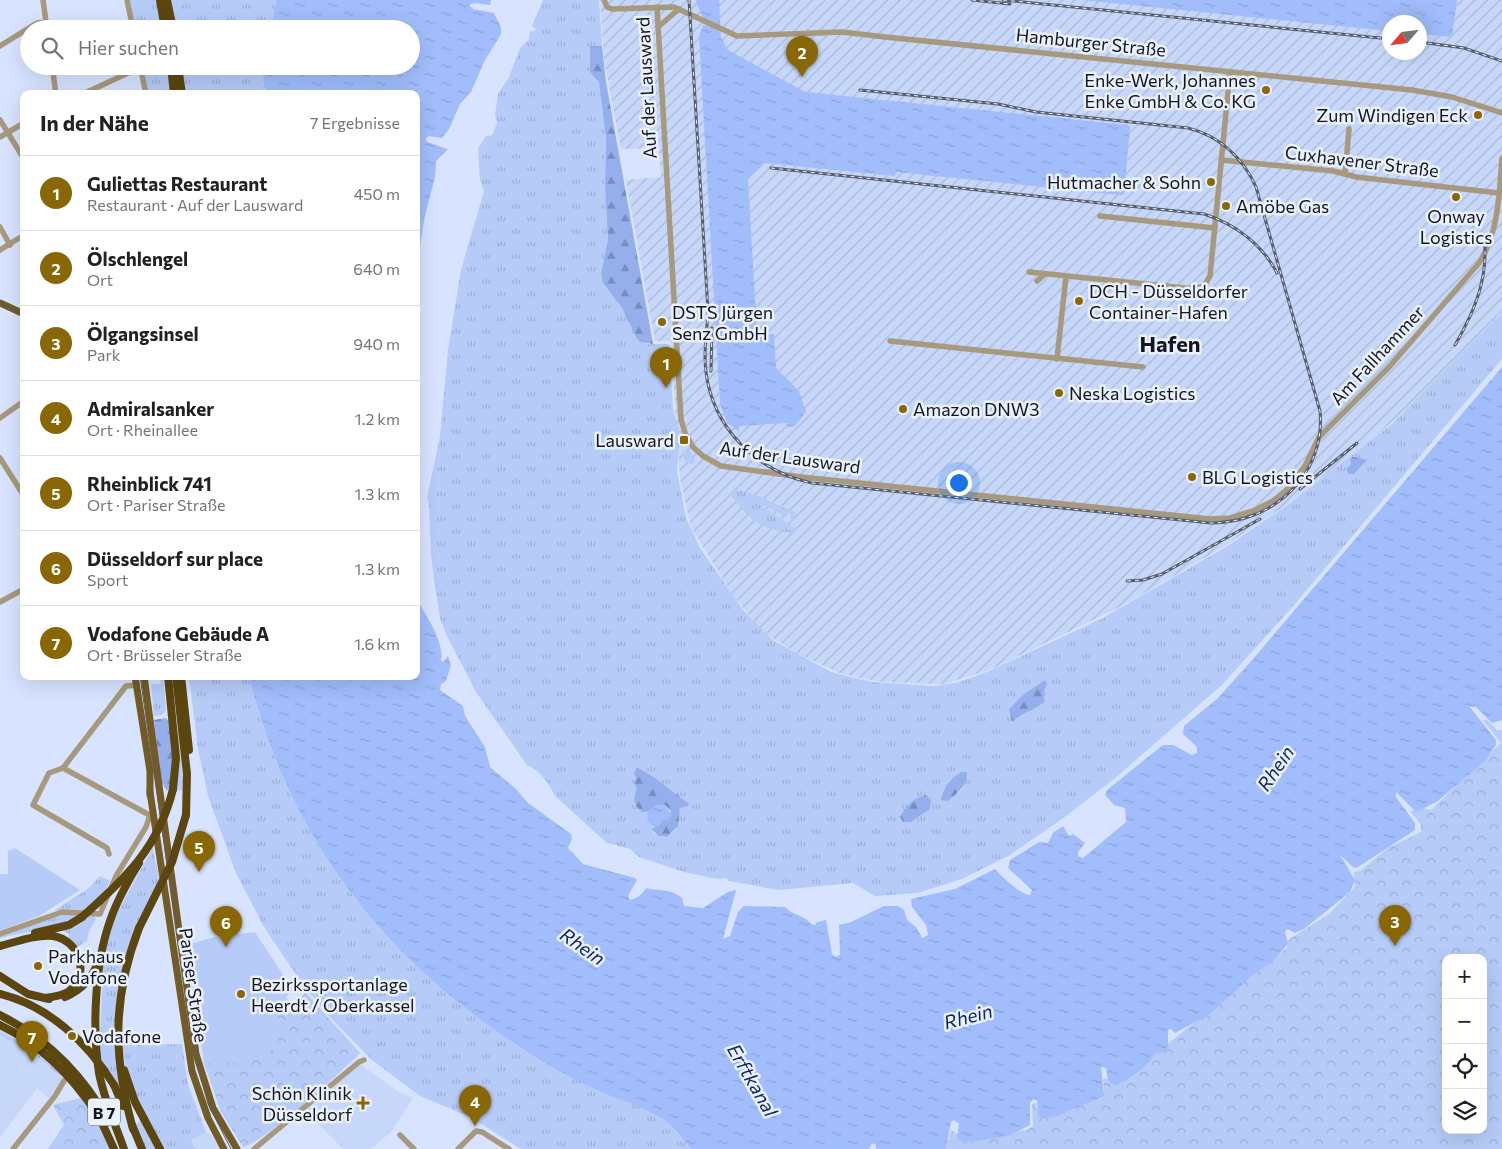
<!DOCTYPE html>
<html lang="de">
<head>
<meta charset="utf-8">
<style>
  :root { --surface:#fff; --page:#f2f2f2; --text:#202124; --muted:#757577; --line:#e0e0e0; --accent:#896704 }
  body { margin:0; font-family:Commissioner,sans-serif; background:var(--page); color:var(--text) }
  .controls { position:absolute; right:15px; bottom:15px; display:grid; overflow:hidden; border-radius:10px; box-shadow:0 5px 20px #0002 }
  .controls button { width:45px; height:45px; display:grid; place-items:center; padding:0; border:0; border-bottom:1px solid var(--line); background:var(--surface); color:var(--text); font:25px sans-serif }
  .compass { position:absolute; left:1382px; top:15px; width:45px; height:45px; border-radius:50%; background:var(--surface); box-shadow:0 5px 20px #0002; rotate:242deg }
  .you { position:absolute; left:958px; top:482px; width:18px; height:18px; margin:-12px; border:4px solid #fff; border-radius:50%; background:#1a73e8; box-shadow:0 0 0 8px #1a73e833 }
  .badge { display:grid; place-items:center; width:32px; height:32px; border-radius:50%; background:var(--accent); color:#fff; font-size:16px; font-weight:700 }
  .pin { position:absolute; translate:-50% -41px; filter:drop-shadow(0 1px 2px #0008) }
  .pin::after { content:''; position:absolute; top:26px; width:18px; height:15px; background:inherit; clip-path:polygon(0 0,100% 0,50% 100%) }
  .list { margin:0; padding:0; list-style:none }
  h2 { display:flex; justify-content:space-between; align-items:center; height:65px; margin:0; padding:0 20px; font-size:21px }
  h2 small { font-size:16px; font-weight:400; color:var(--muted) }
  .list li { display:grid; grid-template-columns:32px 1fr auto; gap:15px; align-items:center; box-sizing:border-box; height:75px; padding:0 20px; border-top:1px solid var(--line) }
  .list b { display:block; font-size:19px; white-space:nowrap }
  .list p { margin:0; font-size:16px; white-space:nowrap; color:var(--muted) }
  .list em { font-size:16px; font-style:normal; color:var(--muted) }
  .icon { flex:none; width:28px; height:28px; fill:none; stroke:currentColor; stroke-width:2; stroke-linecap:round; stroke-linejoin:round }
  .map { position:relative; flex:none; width:1502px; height:1149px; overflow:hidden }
  .search { position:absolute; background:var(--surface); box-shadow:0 5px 20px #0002; left:20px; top:20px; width:400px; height:55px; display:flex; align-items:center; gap:12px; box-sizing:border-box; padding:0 18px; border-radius:28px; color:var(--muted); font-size:19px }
  .panel { position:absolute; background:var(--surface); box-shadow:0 5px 20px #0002; left:20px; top:90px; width:400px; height:590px; border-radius:10px }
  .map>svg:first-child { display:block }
</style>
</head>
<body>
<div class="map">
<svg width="1502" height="1149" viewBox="0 0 1502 1149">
  <defs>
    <pattern id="industrial-furrows" width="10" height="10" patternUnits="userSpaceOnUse" patternTransform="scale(1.25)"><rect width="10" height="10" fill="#c7d7f9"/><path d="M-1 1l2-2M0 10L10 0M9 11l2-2" fill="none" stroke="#aab8d5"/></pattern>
    <pattern id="grass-tufts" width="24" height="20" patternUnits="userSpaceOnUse" patternTransform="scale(1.25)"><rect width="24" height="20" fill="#b6cbf7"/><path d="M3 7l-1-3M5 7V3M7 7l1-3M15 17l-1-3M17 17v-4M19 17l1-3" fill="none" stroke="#9baed3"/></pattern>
    <pattern id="forest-firs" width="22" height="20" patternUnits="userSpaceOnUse" patternTransform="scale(1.25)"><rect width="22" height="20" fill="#94afec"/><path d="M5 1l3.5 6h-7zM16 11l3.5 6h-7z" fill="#778dbf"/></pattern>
    <pattern id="park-crowns" width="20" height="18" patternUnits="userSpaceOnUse" patternTransform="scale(1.25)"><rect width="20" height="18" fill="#b6cbf7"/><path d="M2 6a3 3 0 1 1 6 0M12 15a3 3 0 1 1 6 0" fill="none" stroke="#9baed3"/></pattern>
    <pattern id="water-ripples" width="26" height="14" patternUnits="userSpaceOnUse" patternTransform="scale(1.25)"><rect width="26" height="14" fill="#a1bdfb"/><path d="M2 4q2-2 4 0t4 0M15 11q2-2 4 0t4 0" fill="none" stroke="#8aa2d7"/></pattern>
  </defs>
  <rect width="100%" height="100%" fill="#d7e3ff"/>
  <!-- built -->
  <g fill="#c7d7f9">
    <polygon points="0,1029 22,1039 65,1075 49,1098 37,1088 0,1138 0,1035 34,1054 60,1077 51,1064 36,1052 0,1032"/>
    <polygon points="360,1064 397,1091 413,1098 391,1132 371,1149 343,1149 306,1111"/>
    <polygon points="206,1132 210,1134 220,1149 196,1149 191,1140"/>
  </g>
  <!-- industrial -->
  <path fill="url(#industrial-furrows)" fill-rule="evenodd" d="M600,0H1502V311L1410,407L1362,447L1286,505L1225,546L1120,607L994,668L945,684L882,682L842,674L800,655L774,639L758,626L732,594L691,527L680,479L671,341H655L626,180L661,177L659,148L621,149L604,59ZM1390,22H1420V52H1390Z"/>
  <!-- grass -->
  <g fill="url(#grass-tufts)" fill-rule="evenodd">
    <polygon points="129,0 276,0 271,29 135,29"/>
    <path d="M543,0H599L602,46H590L594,75L599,82L606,139L605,184L608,239L601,274L603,283L622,308L636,337L647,344H669L673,410L680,432L677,471L686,518L700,548L743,610L774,641L831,672L872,682L934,686L956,683L987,672L1101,619L1226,547L1286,506L1393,423L1502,312V359L1294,605L1222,685L1114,779L1062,819L1010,855L962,879L917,893L875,896L853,883L779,890L729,881L726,878L717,879L684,872L639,857L630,849L607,843L555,796C551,786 538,768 527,765L476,692L446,634L440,618L435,587L431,554L429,504L427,498L440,436L448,350L461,270L484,191L480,180L478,148L486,136L492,135L497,123L495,115L498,94L509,77L520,48L529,39L530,32L537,30L532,26ZM1045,680L1047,683L1042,694L1045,702L1035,706L1020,718L1024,694ZM639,768L689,804L688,806L680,808C675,823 684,828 664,838L653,833L655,827L648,822L647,811L635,794L637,788L634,784ZM946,788H963L948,800L943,791ZM926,795L930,809L911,822Z"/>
    <polygon points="142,66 265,66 263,85 273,94 147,94"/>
    <polygon points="690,450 695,462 691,465 684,459 683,451"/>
    <path d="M735,490C758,492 773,505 796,512L793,521L791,520L790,513L783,515L764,505L763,507L796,529L795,533C762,530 751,522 731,496L732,492Z"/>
    <polygon points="160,676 163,676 166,710 162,715 154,716 151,684 161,684"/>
    <path d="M189,676H249C291,846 392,969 540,1060C564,1075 591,1088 618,1099C631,1104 647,1108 659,1117C671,1124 681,1139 691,1149H521L472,1118L420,1096L371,1059L326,1013L299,979L264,927L236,873L208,796L198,749Z"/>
    <polygon points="177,720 184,791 176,790 179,765"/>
    <polygon points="1483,720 1487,720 1497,730 1502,730 1502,744"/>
    <path d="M153,847C153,858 160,871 158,881C155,897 138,920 132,937C113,988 112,1038 120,1092L99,1057L103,968L108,936L116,915Z"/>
    <polygon points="100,876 110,881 105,892 84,910 55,910 89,888"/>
    <path d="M60,913L78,914C61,929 24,932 0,938V936Z"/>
    <polygon points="92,914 96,919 89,931 87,941 77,947 69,939 69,934 62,930 73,928"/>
    <polygon points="0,1032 29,1047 62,1075 61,1077 34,1054 0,1035"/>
    <polygon points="182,1044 188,1085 206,1132 191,1140 196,1149 146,1149 136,1124 145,1117 127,1075 122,1045"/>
  </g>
  <!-- forest -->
  <g fill="url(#forest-firs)">
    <polygon points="590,46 602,46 606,82 653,344 640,342 636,337 622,308 603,283 601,274 608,239 605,184 606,139 599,82 590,72"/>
    <polygon points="1353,457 1367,460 1354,474 1349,474 1346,469 1351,464 1350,459"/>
    <polygon points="1045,680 1047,683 1043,694 1045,702 1012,721 1009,709 1024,694"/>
    <polygon points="166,718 170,723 173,760 171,789 168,789 167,791 162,783 154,720"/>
    <path d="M637,767L655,778L689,804L688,806L680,808L678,826L667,837L658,836L652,829L659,825L663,819H670L671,811L665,805H657L649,811L642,812C633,804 633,799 637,788L634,784L636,778L634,773Z"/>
    <path d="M961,772H967C967,786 958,792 948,801L941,800C943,788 951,778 961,772Z"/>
    <path d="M926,795L931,800L930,809L911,822H903L900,817C906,805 913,799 926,795Z"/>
  </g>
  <!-- park -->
  <g fill="url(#park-crowns)" fill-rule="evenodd">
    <path d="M1502,742V1149H946L951,1130L960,1136L1027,1130L1033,1126L1032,1104L1036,1103L1037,1110L1043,1114L1104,1090L1103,1079L1106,1078L1109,1082L1138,1068L1287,948L1288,940L1329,914L1355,887L1354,872L1360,871L1388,848L1421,832V825L1410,811L1423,808L1431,810ZM1446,958H1483V1130H1446Z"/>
    <path d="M305,992L360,1053C345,1069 261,1145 243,1147L221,1112L204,1063L243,1061L261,1057L269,1052L285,1020L276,1019L280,1003L285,998L298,1005Z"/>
    <polygon points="80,1098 88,1103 110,1149 48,1149 64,1125 53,1105"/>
  </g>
  <!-- garden -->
  <g fill="#b6cbf7">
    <polygon points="15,848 80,890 39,916 0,931 0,874 8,874 8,851"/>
    <path d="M255,932L293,990L280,1003L276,1019L285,1020C282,1029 280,1038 275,1046C261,1066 226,1063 204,1063L187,945L215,937Z"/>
  </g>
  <!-- water -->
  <g fill="url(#water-ripples)">
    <path d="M276,0H491L490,5L474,3L469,5L473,9L494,13L501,27V34L484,62L471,92L460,104L449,129L442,138L429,136L426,138L427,142L448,149L436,161L435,177L424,220L416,275V94H273C260,88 263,79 265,66H411V29H271Z"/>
    <path d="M696,0H719L721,38L728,50L805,92L1128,125L1130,127L1124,194L1121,195L896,172L895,176L765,163L748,179L757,334H774L776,368L799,391L806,412L795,426L788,427L787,423L739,426V431L727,423L720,404L699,37L703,25L705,26C705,16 697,10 696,0Z"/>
    <polygon points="1082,0 1457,0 1452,37 1420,34 1420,22 1390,22 1389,31"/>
    <path d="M1502,367V720L1492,723L1476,707L1469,706L1496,740V745L1485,761L1438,801L1418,811H1415L1396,792V797L1415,823V830L1358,867L1354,868L1340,855L1355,880L1350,892L1304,929L1295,933L1287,929L1285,932L1288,944L1273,961L1252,976L1210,1014L1175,1033L1171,1029L1168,1030V1048L1165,1052L1155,1054C1146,1068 1130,1078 1115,1086L1108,1081L1106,1068L1101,1067L1104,1096L1054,1117L1046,1118L1038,1116L1037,1100L1033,1099L1030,1103V1125L1008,1136L964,1143L957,1138L959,1124L954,1120L951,1122L946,1149H876V1145L872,1143L869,1149H691C682,1139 671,1123 659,1117C647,1109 632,1104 618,1099C592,1089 564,1075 540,1060C392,969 291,846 249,676H416V596C424,615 445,640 441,661L443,662L448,656L451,665L446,681L441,684L440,690L463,706L465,716L485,747L490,767L516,789L528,803L571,834L572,839L568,848L583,864L635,878L637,880L628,896L630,900L638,897L647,888C661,892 670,888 682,898L684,906L703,908L728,892L736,890L723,939L730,936L738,912L744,906L785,907C794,916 796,913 804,918C809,920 809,924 815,925L817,922L826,920L832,954L836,957L840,955L839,925L851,922L884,906H898L904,910L907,920L916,927L922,938L928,935L926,925L912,907L911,899L955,889L995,869C1001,876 1022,896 1030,895L1032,890L1008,868L1010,860L1039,842L1048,843L1053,833L1063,826L1069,836L1073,834L1085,843L1078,852V856L1083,858L1126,822L1125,808L1114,805L1105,795L1107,790L1163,745H1173L1192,755L1197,753V747L1183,734L1184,726L1217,699L1253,659Z"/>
    <polygon points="659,804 665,805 672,815 669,821 663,819 659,825 655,827 648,822 647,811"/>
  </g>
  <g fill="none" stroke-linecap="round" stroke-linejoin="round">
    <!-- minor -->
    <g stroke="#a6997d" stroke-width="5.5">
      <polyline points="43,0 47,29"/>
      <polyline points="127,0 133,29"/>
      <polyline points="604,0 607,7 612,9 674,7 737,36 842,32 885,37 1412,90 1452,97 1502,113"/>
      <path d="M657,7L681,419L685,433L693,447L703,456L721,466L801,477L1210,519L1230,518L1253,511L1273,501L1290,487L1306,464L1319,437L1390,366L1479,263C1499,232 1499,194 1502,158"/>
      <polyline points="658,27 679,9"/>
      <polyline points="0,46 37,23 46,22"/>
      <polyline points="52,66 56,94"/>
      <polyline points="140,66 146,94"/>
      <polyline points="83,94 141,67"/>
      <polyline points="0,120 24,159"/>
      <polyline points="0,137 24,123"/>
      <polyline points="1221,160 1333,171 1356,177 1499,193"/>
      <polyline points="1345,174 1349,129"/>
      <polyline points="1100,216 1215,228"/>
      <polyline points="0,227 10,245"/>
      <polyline points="0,250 24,235"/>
      <polyline points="1029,272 1194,289 1204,286 1210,276 1230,72"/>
      <polyline points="1037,281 1045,274"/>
      <polyline points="890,341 1143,367"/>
      <polyline points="1057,359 1066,276"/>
      <polyline points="0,418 24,401"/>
      <polyline points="0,458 24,496"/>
      <polyline points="0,602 24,589"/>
      <polyline points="63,768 153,817"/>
      <polyline points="109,854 107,848 33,805 49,773 63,768 126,686 137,685"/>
      <polyline points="0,934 62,912 100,914 116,876 146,827 150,815"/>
      <polyline points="400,1135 414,1149"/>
      <polyline points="13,1149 55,1096 64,1081"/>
      <polyline points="254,1149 359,1062 364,1060"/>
      <polyline points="458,1149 476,1131 482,1132 509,1149"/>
    </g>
    <!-- major -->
    <g stroke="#725b24" stroke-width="7">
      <polyline points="0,303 24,314"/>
      <polyline points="135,676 150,771 150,795"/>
      <polyline points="144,676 196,1054 213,1108 237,1149"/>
      <polyline points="150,792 192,1071 208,1118 224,1149"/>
    </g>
    <!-- highway -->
    <g stroke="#5b4610" stroke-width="8">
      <polyline points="160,0 165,29"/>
      <polyline points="167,0 173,29"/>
      <polyline points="171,66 174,94"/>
      <polyline points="178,66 182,94"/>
      <polyline points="168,676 176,758 173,789"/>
      <polyline points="176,676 187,774 186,815"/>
      <polyline points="181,676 189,750"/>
      <polyline points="35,933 69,925 82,917"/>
      <path d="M0,946C16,942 37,934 53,936C80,940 91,976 68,992C61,996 53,997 45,998"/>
      <polyline points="0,976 28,994 49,999"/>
      <path d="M65,997C82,990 92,979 98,962"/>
      <path d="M0,1015C48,1039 83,1075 109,1122"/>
      <path d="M0,1025C42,1045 72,1076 97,1114"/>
      <polyline points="124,1070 135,1102 160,1149"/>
      <polyline points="114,1085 123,1106"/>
      <polyline points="96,1110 114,1149"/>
      <polyline points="132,1125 142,1149"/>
      <path d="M133,1129C113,1058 112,998 139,928"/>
      <path d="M124,1149C115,1124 104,1099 99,1073C92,1028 95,963 110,921C117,900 128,881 139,863"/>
    </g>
    <!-- tram -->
    <g stroke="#575e6e" stroke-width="1">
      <polyline points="0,304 24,315"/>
      <polyline points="140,676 194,1051 208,1104 231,1149"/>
    </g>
    <!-- rail casing -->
    <g stroke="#575e6e" stroke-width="3">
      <g id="rail">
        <path d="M689,0L708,311C707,332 703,352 706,372C713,429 758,472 812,483L1211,523C1273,523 1326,475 1320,411L1256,187C1243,158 1220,136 1188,128L1036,112L998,104L860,90"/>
        <polyline points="972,0 1010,4"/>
        <polyline points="1003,0 1390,39"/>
        <polyline points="1420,42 1464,48 1502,61"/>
        <path d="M771,168L1204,214C1235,224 1262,244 1277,273"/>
        <path d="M1455,345C1476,309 1489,276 1484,235"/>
        <polyline points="711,371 712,328"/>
        <polyline points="1300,489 1357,443"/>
        <polyline points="1127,581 1143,580 1162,574 1260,519"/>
      </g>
    </g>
    <!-- rail -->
    <use href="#rail" stroke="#ebf1fc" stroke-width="1" stroke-dasharray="4" stroke-linecap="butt"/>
    <!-- highway-bridge -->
    <g stroke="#5b4610" stroke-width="8">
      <path d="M82,917C125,879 159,847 173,789"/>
      <polyline points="139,928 172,862 186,815"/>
      <path d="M0,994C49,1006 88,1043 114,1085"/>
    </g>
  </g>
  <!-- markers -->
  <g fill="#896704" stroke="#ebf1fc" stroke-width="2">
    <circle cx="1266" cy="90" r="5"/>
    <circle cx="1478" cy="115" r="5"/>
    <circle cx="1211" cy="182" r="5"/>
    <circle cx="1456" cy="197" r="5"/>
    <circle cx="1226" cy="206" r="5"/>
    <circle cx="1079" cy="301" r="5"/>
    <circle cx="662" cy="322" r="5"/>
    <circle cx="1059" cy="393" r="5"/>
    <circle cx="903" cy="409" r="5"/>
    <rect x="679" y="435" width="10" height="10" rx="2.5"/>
    <circle cx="1192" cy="477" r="5"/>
    <circle cx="38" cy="966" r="5"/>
    <circle cx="241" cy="994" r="5"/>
    <circle cx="72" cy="1036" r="5"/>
    <path d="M360.5 1095.5h5v5h5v5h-5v5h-5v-5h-5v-5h5z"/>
  </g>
  <g text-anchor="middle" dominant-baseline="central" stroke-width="5" stroke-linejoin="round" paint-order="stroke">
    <!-- shield labels -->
    <rect fill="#ebf1fc" stroke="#535861" stroke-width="1" x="88" y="1098.5" width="32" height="27" rx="4"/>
    <g font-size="16" font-weight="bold" fill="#12161f">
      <text x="104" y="1112">B 7</text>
    </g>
    <!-- street labels -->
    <g font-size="18" fill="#12161f" stroke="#ebf1fc">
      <text transform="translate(1091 42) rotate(6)">Hamburger Straße</text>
      <text transform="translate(646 88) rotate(-93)">Auf der Lausward</text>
      <text transform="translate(1362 161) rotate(7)">Cuxhavener Straße</text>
      <text transform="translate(1377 355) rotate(-47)">Am Fallhammer</text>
      <text transform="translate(790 457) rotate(8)">Auf der Lausward</text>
      <text transform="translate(194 985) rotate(82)">Pariser Straße</text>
    </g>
    <!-- poi labels -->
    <g font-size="18" fill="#12161f" stroke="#ebf1fc" text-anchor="start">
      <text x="1256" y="80" text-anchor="end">Enke-Werk, Johannes<tspan x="1256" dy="21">Enke GmbH &amp; Co. KG</tspan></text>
      <text x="1468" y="115" text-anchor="end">Zum Windigen Eck</text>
      <text x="1201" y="182" text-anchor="end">Hutmacher &amp; Sohn</text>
      <text x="1236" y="206">Amöbe Gas</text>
      <text x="1456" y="216" text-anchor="middle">Onway<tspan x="1456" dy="21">Logistics</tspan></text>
      <text x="1089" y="291">DCH - Düsseldorfer<tspan x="1089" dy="21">Container-Hafen</tspan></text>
      <text x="672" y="312">DSTS Jürgen<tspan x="672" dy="21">Senz GmbH</tspan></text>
      <text x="1069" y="393">Neska Logistics</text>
      <text x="913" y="409">Amazon DNW3</text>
      <text x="674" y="440" text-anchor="end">Lausward</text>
      <text x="1202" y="477">BLG Logistics</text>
      <text x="48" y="956">Parkhaus<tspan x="48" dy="21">Vodafone</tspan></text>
      <text x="251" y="984">Bezirkssportanlage<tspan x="251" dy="21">Heerdt / Oberkassel</tspan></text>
      <text x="82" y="1036">Vodafone</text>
      <text x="352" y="1093" text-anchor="end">Schön Klinik<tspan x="352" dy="21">Düsseldorf</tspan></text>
    </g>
    <!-- water labels -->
    <g font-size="19" font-style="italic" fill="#0f2569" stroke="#ebf1fc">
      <text transform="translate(1275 768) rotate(-56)">Rhein</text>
      <text transform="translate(583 946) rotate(35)">Rhein</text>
      <text transform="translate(968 1016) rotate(-15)">Rhein</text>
      <text transform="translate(753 1080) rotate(60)">Erftkanal</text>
    </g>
    <!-- district labels -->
    <g font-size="22" font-weight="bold" fill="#12161f" stroke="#ebf1fc">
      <text x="1170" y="343">Hafen</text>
    </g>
  </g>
</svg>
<div class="controls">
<button>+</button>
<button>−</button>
<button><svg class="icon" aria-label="locate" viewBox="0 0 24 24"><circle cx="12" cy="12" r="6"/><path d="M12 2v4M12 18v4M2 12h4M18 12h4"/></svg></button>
<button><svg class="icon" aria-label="layers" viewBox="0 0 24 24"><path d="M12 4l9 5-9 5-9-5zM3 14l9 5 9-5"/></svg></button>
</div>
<svg class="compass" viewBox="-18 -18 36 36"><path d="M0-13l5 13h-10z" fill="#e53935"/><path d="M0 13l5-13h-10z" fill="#757577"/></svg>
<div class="you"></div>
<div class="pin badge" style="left:666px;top:388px">1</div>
<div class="pin badge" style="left:802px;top:77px">2</div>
<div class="pin badge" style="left:1395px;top:946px">3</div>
<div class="pin badge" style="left:475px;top:1126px">4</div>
<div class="pin badge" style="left:199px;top:872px">5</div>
<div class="pin badge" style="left:226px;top:947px">6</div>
<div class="pin badge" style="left:32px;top:1062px">7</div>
<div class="search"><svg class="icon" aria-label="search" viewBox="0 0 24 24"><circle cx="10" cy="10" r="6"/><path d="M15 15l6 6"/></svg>Hier suchen</div>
<section class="panel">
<h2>In der Nähe<small>7 Ergebnisse</small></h2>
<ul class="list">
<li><span class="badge">1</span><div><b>Guliettas Restaurant</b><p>Restaurant · Auf der Lausward</p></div><em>450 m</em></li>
<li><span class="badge">2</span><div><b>Ölschlengel</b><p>Ort</p></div><em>640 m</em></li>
<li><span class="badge">3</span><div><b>Ölgangsinsel</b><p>Park</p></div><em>940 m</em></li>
<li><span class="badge">4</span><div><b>Admiralsanker</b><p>Ort · Rheinallee</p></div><em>1.2 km</em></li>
<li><span class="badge">5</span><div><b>Rheinblick 741</b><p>Ort · Pariser Straße</p></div><em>1.3 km</em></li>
<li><span class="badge">6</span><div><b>Düsseldorf sur place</b><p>Sport</p></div><em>1.3 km</em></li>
<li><span class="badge">7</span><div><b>Vodafone Gebäude A</b><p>Ort · Brüsseler Straße</p></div><em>1.6 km</em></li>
</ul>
</section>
</div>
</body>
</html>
